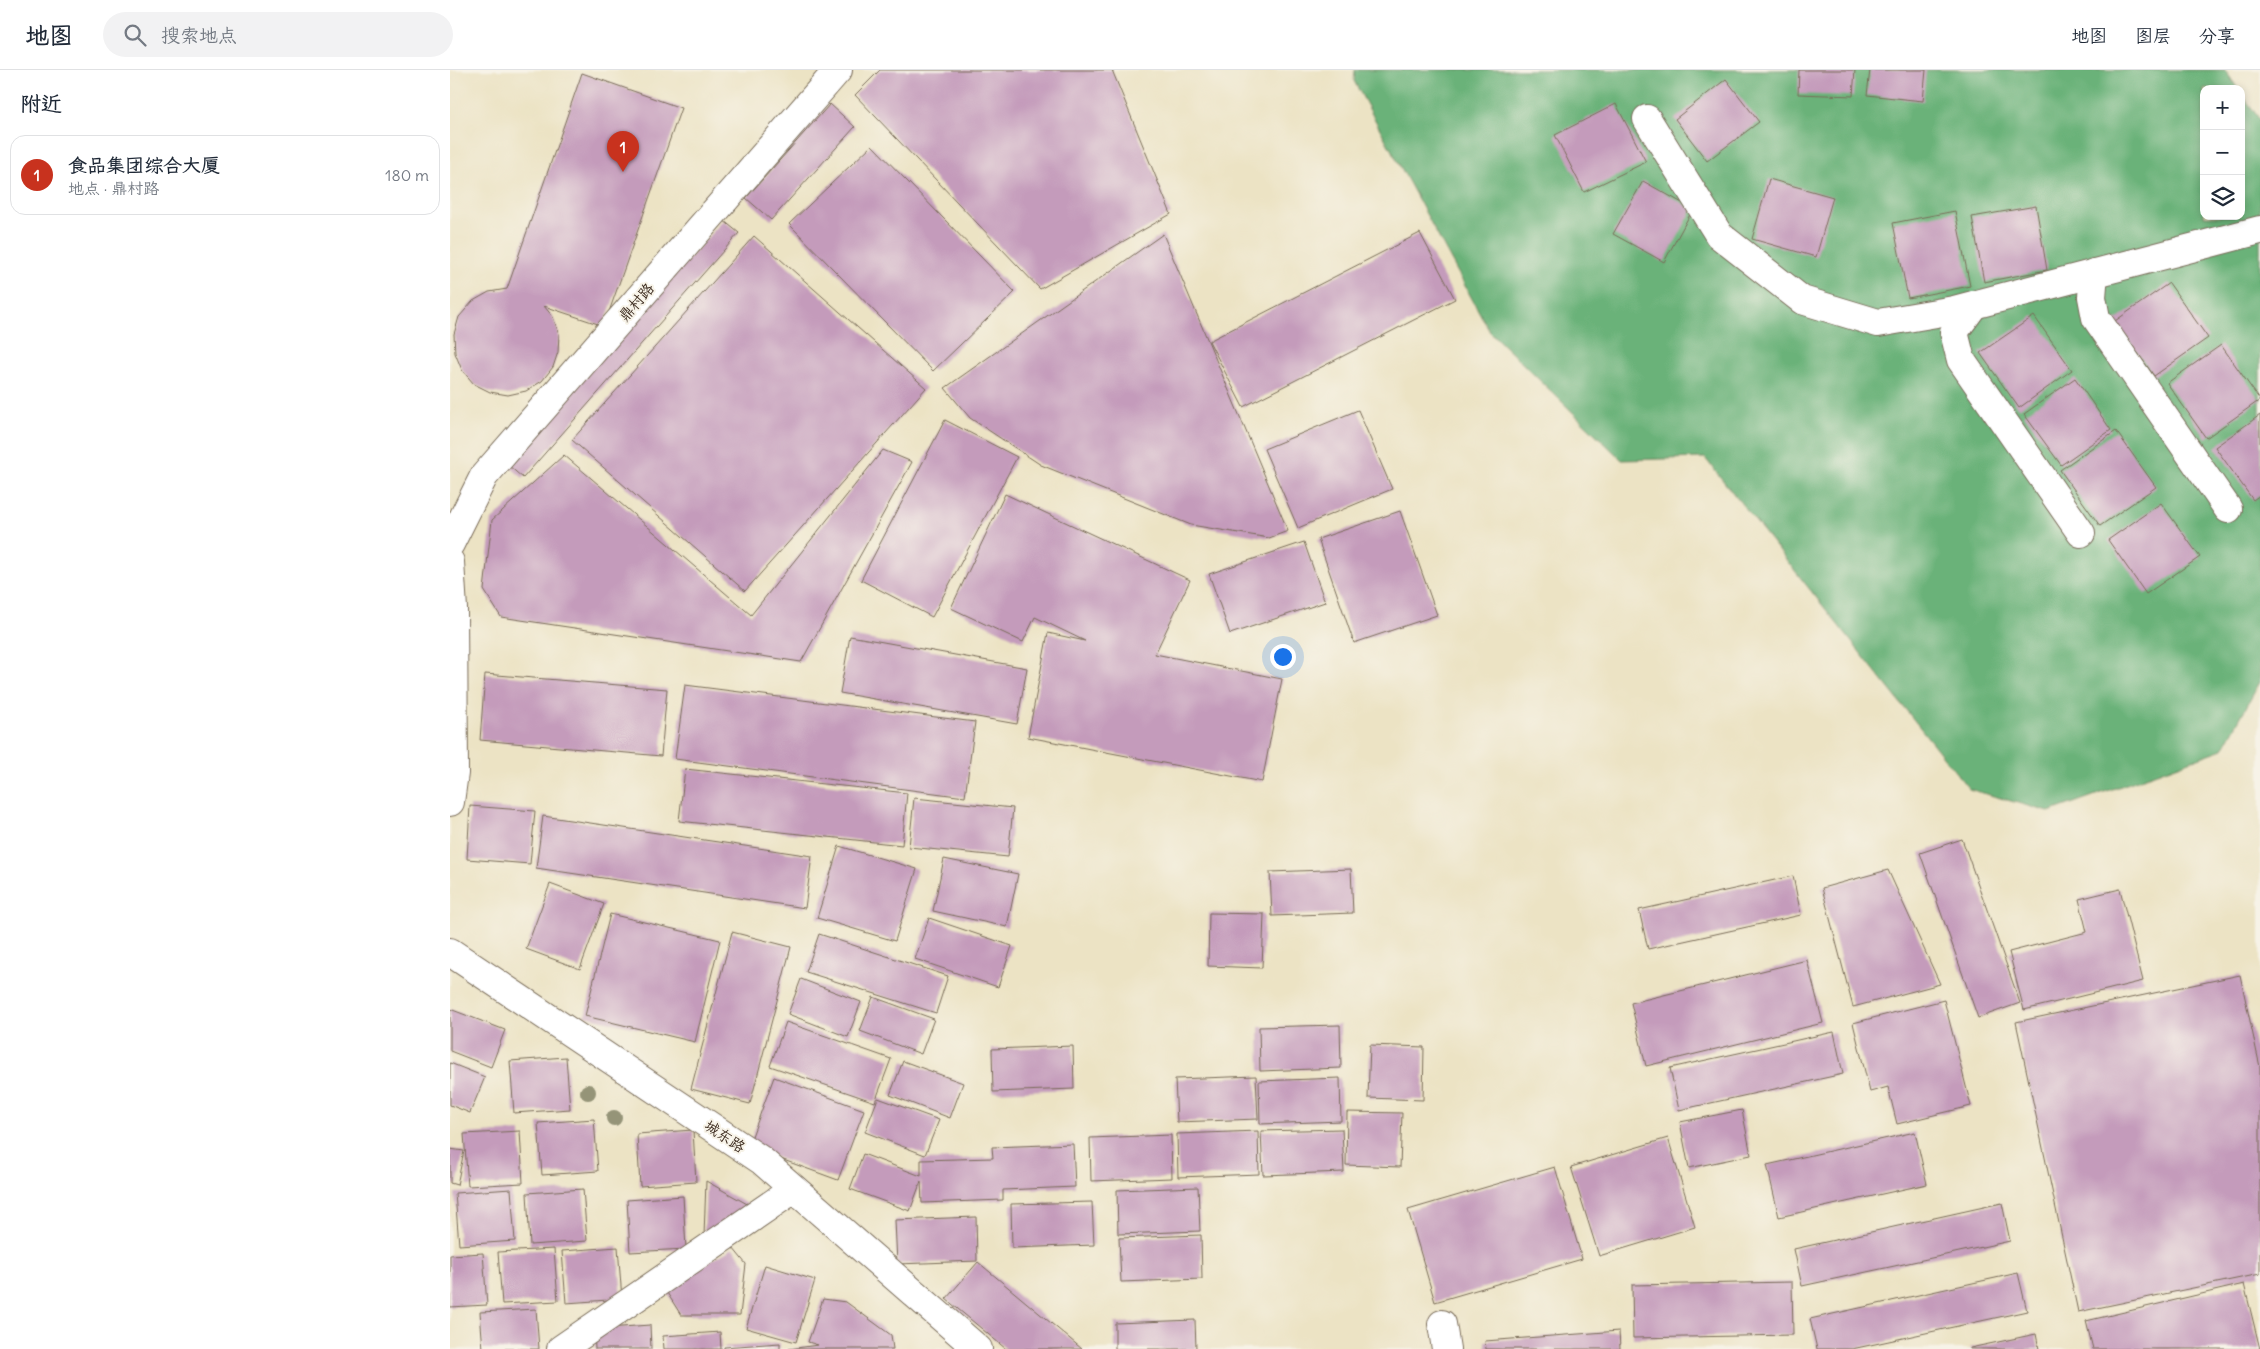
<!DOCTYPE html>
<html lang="zh">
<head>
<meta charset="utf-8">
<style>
  :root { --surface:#fff; --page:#f2f2f3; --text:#1f2937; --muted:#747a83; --line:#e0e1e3; --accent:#c8321e }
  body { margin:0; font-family:Delius,"LXGW WenKai TC",sans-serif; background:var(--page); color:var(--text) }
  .controls { position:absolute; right:15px; top:15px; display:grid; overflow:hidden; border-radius:10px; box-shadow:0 2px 8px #0003 }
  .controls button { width:45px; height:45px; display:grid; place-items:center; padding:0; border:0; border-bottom:1px solid var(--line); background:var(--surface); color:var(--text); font:25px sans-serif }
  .you { position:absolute; left:832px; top:586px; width:18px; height:18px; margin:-12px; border:4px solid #fff; border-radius:50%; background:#1a73e8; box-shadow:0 0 0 8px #1a73e833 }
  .badge { display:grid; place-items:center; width:32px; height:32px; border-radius:50%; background:var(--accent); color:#fff; font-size:16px; font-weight:700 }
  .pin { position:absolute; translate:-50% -41px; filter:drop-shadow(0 1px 2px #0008) }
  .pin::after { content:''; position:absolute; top:26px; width:18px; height:15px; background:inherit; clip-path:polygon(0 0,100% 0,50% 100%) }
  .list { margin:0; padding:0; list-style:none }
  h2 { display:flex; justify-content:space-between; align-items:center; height:65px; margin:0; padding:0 20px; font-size:21px }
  h2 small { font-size:16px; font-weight:400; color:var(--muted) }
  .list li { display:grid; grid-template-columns:32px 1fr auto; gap:15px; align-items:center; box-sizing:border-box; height:80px; margin:0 10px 10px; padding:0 10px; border:1px solid var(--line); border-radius:15px }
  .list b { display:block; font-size:19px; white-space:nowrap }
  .list p { margin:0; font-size:16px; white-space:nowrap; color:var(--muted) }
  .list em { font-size:16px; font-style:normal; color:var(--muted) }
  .icon { flex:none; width:28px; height:28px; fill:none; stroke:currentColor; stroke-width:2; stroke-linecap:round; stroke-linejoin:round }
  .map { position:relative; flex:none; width:1810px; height:1279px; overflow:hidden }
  header { display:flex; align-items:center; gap:30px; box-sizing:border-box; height:70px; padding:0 25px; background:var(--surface); border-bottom:1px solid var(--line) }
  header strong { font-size:24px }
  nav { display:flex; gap:28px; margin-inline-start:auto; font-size:18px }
  .search { width:350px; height:45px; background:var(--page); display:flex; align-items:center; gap:12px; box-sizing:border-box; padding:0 18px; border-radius:28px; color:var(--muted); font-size:19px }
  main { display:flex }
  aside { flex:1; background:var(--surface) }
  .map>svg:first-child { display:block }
</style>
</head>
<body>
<header>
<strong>地图</strong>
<div class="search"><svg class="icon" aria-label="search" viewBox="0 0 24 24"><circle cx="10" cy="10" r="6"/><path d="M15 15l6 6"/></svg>搜索地点</div>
<nav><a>地图</a><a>图层</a><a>分享</a></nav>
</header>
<main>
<aside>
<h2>附近<small></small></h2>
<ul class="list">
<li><span class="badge">1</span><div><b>食品集团综合大厦</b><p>地点 · 鼎村路</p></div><em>180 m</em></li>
</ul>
</aside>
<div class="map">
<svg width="1810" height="1279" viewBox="0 0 1810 1279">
  <rect width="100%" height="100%" fill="#f7f3e8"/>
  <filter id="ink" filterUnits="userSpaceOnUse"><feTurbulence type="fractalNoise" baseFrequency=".02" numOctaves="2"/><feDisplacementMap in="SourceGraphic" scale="10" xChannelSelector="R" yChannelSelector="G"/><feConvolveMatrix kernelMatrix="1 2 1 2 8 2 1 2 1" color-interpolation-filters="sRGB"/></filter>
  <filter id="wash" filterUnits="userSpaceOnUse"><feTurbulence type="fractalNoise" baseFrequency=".0096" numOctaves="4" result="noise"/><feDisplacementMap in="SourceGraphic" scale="20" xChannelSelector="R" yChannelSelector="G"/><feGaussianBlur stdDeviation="1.12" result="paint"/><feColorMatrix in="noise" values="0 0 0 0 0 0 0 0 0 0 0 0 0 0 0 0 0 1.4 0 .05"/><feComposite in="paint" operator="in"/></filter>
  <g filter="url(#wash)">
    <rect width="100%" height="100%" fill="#ece3c4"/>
    <!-- forest -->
    <polygon fill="#6bb279" stroke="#536e4c" points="905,0 1775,0 1788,19 1754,19 1754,146 1791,146 1791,23 1810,50 1810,612 1773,679 1599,742 1519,719 1255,388 1172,390 1040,262 904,11"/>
    <g id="blocks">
      <!-- building -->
      <g fill="#c49bbb">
        <polygon points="430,0 662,0 721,144 590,219 405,25"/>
        <polygon points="1349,0 1405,0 1403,26 1348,24"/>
        <polygon points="1420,0 1476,0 1473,31 1417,25"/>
        <polygon points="132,3 231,38 154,256 94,236 103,247 109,264 108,282 103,297 92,311 76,321 58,325 40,322 24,314 12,300 5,283 4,264 9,247 23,231 39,222 57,219"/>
        <polygon points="1276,9 1309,52 1257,91 1225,49"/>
        <polygon points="380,34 405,57 321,150 296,128"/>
        <polygon points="1166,34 1196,92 1134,122 1105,65"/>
        <polygon points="422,75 565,222 483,301 339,154"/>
        <polygon points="1319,109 1383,127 1366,187 1302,169"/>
        <polygon points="1193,111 1243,139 1214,192 1163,164"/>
        <polygon points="1586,136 1597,200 1534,212 1522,147"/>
        <polygon points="1505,141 1520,216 1458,228 1443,153"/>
        <polygon points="273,150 289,163 73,408 58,395"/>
        <polygon points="970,163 1005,229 793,337 759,271"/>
        <polygon points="713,164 838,461 819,468 741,455 591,395 520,348 495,318"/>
        <polygon points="304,166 476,318 295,521 122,370"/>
        <polygon points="1719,213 1758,268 1704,306 1665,251"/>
        <polygon points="1584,246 1622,300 1569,338 1530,283"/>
        <polygon points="1771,275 1810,330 1756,368 1717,313"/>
        <polygon points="1625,308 1661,360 1611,395 1574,344"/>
        <polygon points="908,340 942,419 848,458 814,379"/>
        <polygon points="1810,345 1810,425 1803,430 1765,377"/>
        <polygon points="495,350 567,387 482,547 411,510"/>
        <polygon points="1666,361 1706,417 1650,456 1610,400"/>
        <polygon points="433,380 462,392 351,592 51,547 34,520 42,450 114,385 301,545"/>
        <polygon points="555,424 740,510 705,584 832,609 812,712 578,667 598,563 635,571 585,547 573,572 501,538"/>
        <polygon points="1711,433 1750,487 1696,524 1658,470"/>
        <polygon points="950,441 987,545 904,573 868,469"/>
        <polygon points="854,472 875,532 780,564 759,504"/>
        <polygon points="400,566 577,598 567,654 390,623"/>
        <polygon points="35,604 217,619 211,686 30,670"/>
        <polygon points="235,615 525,652 515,727 225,689"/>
        <polygon points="235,699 457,723 452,775 229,751"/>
        <polygon points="464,728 563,738 558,787 459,777"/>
        <polygon points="20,736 85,741 80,794 17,789"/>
        <polygon points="93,746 362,786 355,838 86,798"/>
        <polygon points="1512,769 1570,933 1528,948 1470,783"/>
        <polygon points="389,776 467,799 445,871 367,848"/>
        <polygon points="494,789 568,804 557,857 483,841"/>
        <polygon points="901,799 903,843 822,846 820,802"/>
        <polygon points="1438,800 1490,914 1403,937 1372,818"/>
        <polygon points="1343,806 1351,845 1198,879 1189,840"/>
        <polygon points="100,814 154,834 130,899 76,879"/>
        <polygon points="1670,819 1693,911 1574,940 1559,882 1637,862 1629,829"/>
        <polygon points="759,843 814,844 812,898 758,896"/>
        <polygon points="160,844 270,870 245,972 135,946"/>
        <polygon points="479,848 562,876 548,917 465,889"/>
        <polygon points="282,862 341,877 300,1034 241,1019"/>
        <polygon points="369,864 498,906 486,943 356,902"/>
        <polygon points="1357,890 1373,953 1196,996 1181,933"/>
        <polygon points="1790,905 1810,997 1810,1204 1628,1242 1566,952"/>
        <polygon points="351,909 411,932 398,967 338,944"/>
        <polygon points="423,927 484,949 471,984 410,961"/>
        <polygon points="1494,930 1521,1036 1447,1054 1438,1017 1420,1022 1403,953"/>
        <polygon points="0,939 55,960 41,997 0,981"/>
        <polygon points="336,952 441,989 425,1032 320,996"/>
        <polygon points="890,955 891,998 810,1001 809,957"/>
        <polygon points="1384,962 1393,1004 1229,1040 1220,998"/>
        <polygon points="920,975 974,977 973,1030 918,1028"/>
        <polygon points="623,976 624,1019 543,1022 542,979"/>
        <polygon points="116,987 120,1039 64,1043 60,991"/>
        <polygon points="453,991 513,1013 500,1048 440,1025"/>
        <polygon points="0,993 35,1007 20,1043 0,1035"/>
        <polygon points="806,1006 808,1049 727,1052 725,1009"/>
        <polygon points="324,1007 414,1040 388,1110 298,1077"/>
        <polygon points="890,1008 891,1051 810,1054 809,1011"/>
        <polygon points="428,1028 489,1050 475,1085 415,1062"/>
        <polygon points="1292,1040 1301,1085 1239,1098 1230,1052"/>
        <polygon points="897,1042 952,1043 950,1097 896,1095"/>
        <polygon points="144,1049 148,1101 92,1105 88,1053"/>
        <polygon points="892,1059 894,1102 813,1105 811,1061"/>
        <polygon points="243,1060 246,1112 190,1116 187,1064"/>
        <polygon points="70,1061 73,1113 18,1116 14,1064"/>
        <polygon points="808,1061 809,1104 728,1107 727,1064"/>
        <polygon points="1465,1062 1477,1114 1329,1147 1317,1095"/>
        <polygon points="721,1065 722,1108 641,1111 640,1068"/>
        <polygon points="1218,1068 1245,1157 1149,1186 1121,1097"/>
        <polygon points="623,1074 625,1117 553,1120 553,1130 472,1133 471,1111 460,1141 400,1119 413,1084 471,1106 471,1090 543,1088 542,1077"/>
        <polygon points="0,1079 14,1081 7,1115 0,1113"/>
        <polygon points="1105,1097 1132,1189 985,1232 958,1140"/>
        <polygon points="256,1111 299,1135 254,1166"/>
        <polygon points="748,1117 750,1161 668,1164 667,1120"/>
        <polygon points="61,1119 65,1171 9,1175 5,1123"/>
        <polygon points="133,1119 137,1171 80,1175 77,1123"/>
        <polygon points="233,1126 236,1179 180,1182 177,1130"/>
        <polygon points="642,1132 644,1175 562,1178 561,1134"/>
        <polygon points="1552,1133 1560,1171 1352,1216 1344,1179"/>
        <polygon points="526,1147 527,1191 447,1194 445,1150"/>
        <polygon points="751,1165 752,1209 671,1212 669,1168"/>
        <polygon points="168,1177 172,1229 116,1233 112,1181"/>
        <polygon points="283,1178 296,1194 290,1245 231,1245 214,1218"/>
        <polygon points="104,1179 108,1231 52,1234 48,1182"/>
        <polygon points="33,1183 37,1235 0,1237 0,1185"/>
        <polygon points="528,1192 632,1279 556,1279 496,1229"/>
        <polygon points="315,1195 365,1210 346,1272 296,1258"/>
        <polygon points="1568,1203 1577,1241 1402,1279 1367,1279 1360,1249"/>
        <polygon points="1342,1212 1343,1265 1183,1268 1182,1215"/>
        <polygon points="1794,1214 1810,1279 1643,1279 1636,1251"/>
        <polygon points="373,1229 396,1232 441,1265 443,1279 339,1279 368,1275 358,1272"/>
        <polygon points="86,1239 89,1279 33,1279 30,1242"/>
        <polygon points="745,1250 746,1279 665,1279 665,1253"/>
        <polygon points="200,1255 201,1279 145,1279 144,1259"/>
        <polygon points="1169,1261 1170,1279 1036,1279 1035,1271"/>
        <polygon points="270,1262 271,1279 214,1279 213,1266"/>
        <polygon points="1586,1264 1589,1279 1520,1279 1520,1278"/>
        <polygon points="330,1273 330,1279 274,1279 274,1277"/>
      </g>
    </g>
  </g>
  <g filter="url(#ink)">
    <use href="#blocks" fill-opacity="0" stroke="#796b58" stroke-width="1"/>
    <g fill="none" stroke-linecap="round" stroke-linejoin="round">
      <!-- minor casing -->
      <g stroke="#796b58" stroke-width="30">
        <g id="minor">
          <polyline points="1197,49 1269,165 1352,230 1428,253 1504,240 1810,160"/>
          <polyline points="1644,203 1642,227 1646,248 1778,439"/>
          <polyline points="1524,235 1504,262 1511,290 1631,463"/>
          <polyline points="0,474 34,406 388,0"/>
          <polyline points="0,492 3,539 4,703 0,732"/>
          <polyline points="0,882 311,1090 528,1279"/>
          <polyline points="992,1254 996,1279"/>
          <polyline points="111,1279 344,1119"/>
        </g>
      </g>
      <!-- minor -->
      <use href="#minor" stroke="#fff" stroke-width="28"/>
    </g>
    <!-- trees -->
    <g fill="#959478">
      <circle cx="138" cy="1022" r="8"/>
      <circle cx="164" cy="1048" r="8"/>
    </g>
  </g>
  <g text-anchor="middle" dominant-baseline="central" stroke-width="4" stroke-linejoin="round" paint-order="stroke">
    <!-- street labels -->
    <g font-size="15" fill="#3b2a1e" stroke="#f7f3e8">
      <text transform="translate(186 232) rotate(-49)">鼎村路</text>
      <text transform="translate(275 1066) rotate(34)">城东路</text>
    </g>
  </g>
</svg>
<div class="controls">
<button>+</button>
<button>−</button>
<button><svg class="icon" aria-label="layers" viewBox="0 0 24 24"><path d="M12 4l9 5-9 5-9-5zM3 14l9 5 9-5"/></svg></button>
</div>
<div class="you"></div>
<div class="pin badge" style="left:173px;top:102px">1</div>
</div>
</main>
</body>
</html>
